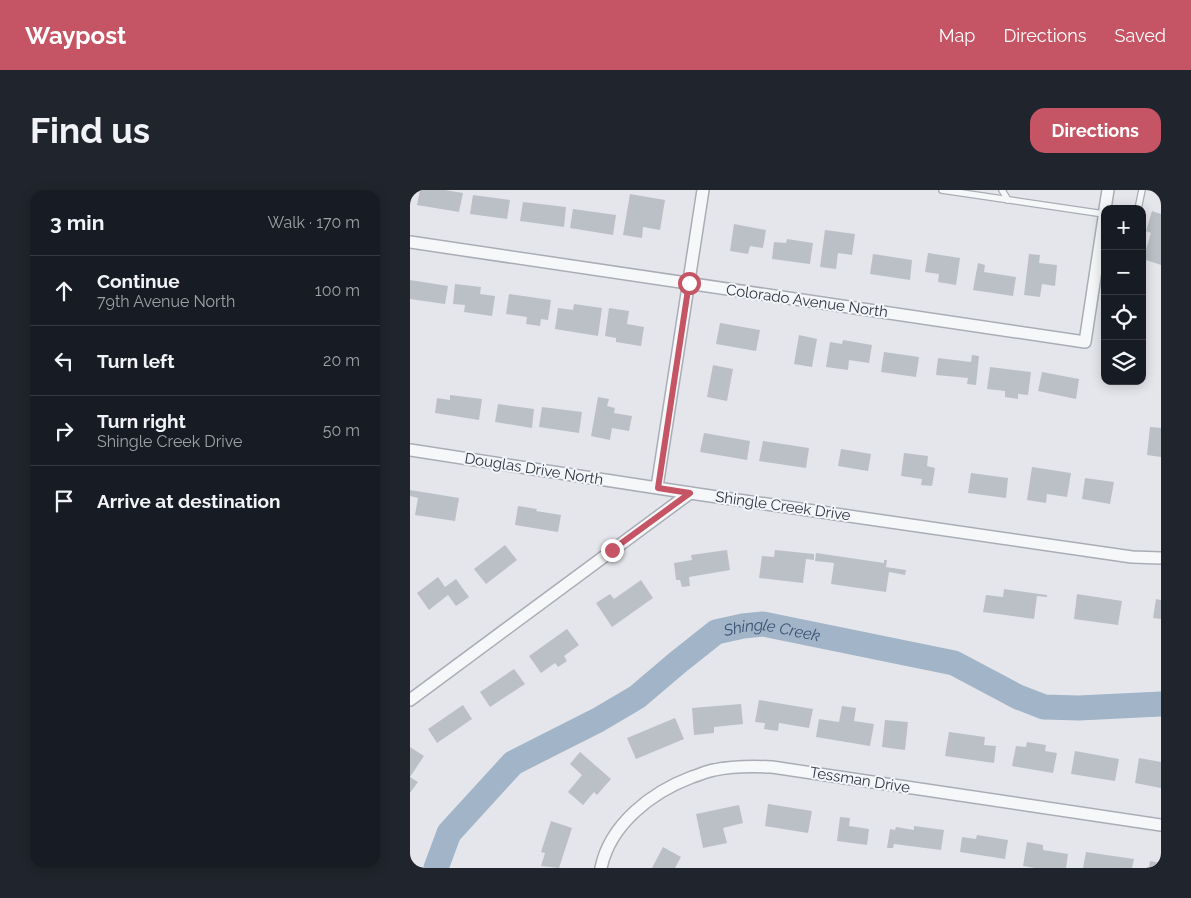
<!DOCTYPE html>
<html lang="en">
<head>
<meta charset="utf-8">
<style>
  :root { --surface:#171b24; --page:#20242c; --text:#f1f3f6; --muted:#9ea1a6; --line:#363941; --accent:#c55464 }
  body { margin:0; font-family:Raleway,sans-serif; background:var(--page); color:var(--text) }
  .controls { position:absolute; right:15px; top:15px; display:grid; overflow:hidden; border-radius:10px; box-shadow:0 2px 12px #0003 }
  .controls button { width:45px; height:45px; display:grid; place-items:center; padding:0; border:0; border-bottom:1px solid var(--line); background:var(--surface); color:var(--text); font:25px sans-serif }
  .stop { position:absolute; width:15px; height:15px; margin:-11px; border:4px solid #c55464; border-radius:50%; background:#fff }
  .stop.end { background:#c55464; border-color:#fff; box-shadow:0 1px 5px #0008 }
  .list { margin:0; padding:0; list-style:none }
  h2 { display:flex; justify-content:space-between; align-items:center; height:65px; margin:0; padding:0 20px; font-size:21px }
  h2 small { font-size:16px; font-weight:400; color:var(--muted) }
  .list li { display:grid; grid-template-columns:32px 1fr auto; gap:15px; align-items:center; box-sizing:border-box; height:70px; padding:0 20px; border-top:1px solid var(--line) }
  .list b { display:block; font-size:19px; white-space:nowrap }
  .list p { margin:0; font-size:16px; white-space:nowrap; color:var(--muted) }
  .list em { font-size:16px; font-style:normal; color:var(--muted) }
  .icon { flex:none; width:28px; height:28px; fill:none; stroke:currentColor; stroke-width:2; stroke-linecap:round; stroke-linejoin:round }
  .map { position:relative; flex:none; width:751px; height:678px; overflow:hidden; border-radius:15px }
  header { display:flex; align-items:center; gap:30px; box-sizing:border-box; height:70px; padding:0 25px; background:var(--accent); color:#fff }
  header strong { font-size:24px }
  nav { display:flex; gap:28px; margin-inline-start:auto; font-size:18px }
  .intro { display:flex; align-items:center; justify-content:space-between; box-sizing:border-box; height:120px; padding:0 30px }
  h1 { margin:0; font-size:35px }
  .button { padding:12px 22px; border-radius:15px; background:var(--accent); color:#fff; font-size:18px; font-weight:700 }
  main { display:flex; gap:30px; padding:0 30px }
  aside { flex:1; background:var(--surface); border-radius:15px; box-shadow:0 2px 12px #0003 }
  .map>svg:first-child { display:block }
</style>
</head>
<body>
<header>
<strong>Waypost</strong>
<nav><a>Map</a><a>Directions</a><a>Saved</a></nav>
</header>
<div class="intro"><h1>Find us</h1><a class="button">Directions</a></div>
<main>
<aside>
<h2>3 min<small>Walk · 170 m</small></h2>
<ul class="list">
<li><svg class="icon" aria-label="ahead" viewBox="0 0 24 24"><path d="M12 20V5M6 11l6-6 6 6"/></svg><div><b>Continue</b><p>79th Avenue North</p></div><em>100 m</em></li>
<li><svg class="icon" aria-label="left" viewBox="0 0 24 24"><path d="M17 20v-9H6M10 6l-5 5 5 5"/></svg><div><b>Turn left</b></div><em>20 m</em></li>
<li><svg class="icon" aria-label="right" viewBox="0 0 24 24"><path d="M7 20v-9h11M14 6l5 5-5 5"/></svg><div><b>Turn right</b><p>Shingle Creek Drive</p></div><em>50 m</em></li>
<li><svg class="icon" aria-label="arrive" viewBox="0 0 24 24"><path d="M6 21V4h12l-3 4 3 4H6"/></svg><div><b>Arrive at destination</b></div></li>
</ul>
</aside>
<div class="map">
<svg width="751" height="678" viewBox="0 0 751 678">
  <rect width="100%" height="100%" fill="#e4e6eb"/>
  <g fill="none" stroke-linecap="round" stroke-linejoin="round">
    <!-- river -->
    <path stroke="#a2b4c7" stroke-width="25" id="s1" d="M26,678L39,643L103,573L188,530L227,507L267,473L306,442L333,436L353,434L544,473L608,507L634,517L669,518L751,514"/>
  </g>
  <!-- building -->
  <g fill="#bbc0c7">
    <polygon points="10,0 35,0 53,3 49,22 7,15"/>
    <polygon points="220,4 255,10 250,40 233,37 232,48 213,45"/>
    <polygon points="63,5 100,10 97,29 60,24"/>
    <polygon points="113,12 156,17 154,37 110,31"/>
    <polygon points="163,19 206,25 203,45 160,38"/>
    <polygon points="742,21 751,24 751,75 733,69 741,43 736,41"/>
    <polygon points="324,34 356,40 353,58 340,56 338,64 320,61"/>
    <polygon points="415,40 445,44 442,65 428,63 426,79 410,77"/>
    <polygon points="377,49 403,53 400,74 362,69 364,52 376,53"/>
    <polygon points="518,63 550,68 546,95 528,92 529,84 515,82"/>
    <polygon points="463,64 502,70 500,90 460,84"/>
    <polygon points="619,64 630,65 629,73 647,75 645,96 632,94 630,107 614,105"/>
    <polygon points="568,73 575,75 574,82 606,87 603,106 563,100"/>
    <polygon points="0,90 38,96 35,114 0,109"/>
    <polygon points="45,94 71,97 70,104 85,106 82,126 54,122 55,115 43,114"/>
    <polygon points="99,104 141,110 138,130 131,129 130,136 116,134 117,127 96,124"/>
    <polygon points="164,114 192,118 188,146 145,139 148,118 163,120"/>
    <polygon points="199,118 219,121 217,134 234,137 231,156 206,152 206,148 195,146"/>
    <polygon points="310,133 350,140 346,161 306,154"/>
    <polygon points="389,145 407,149 402,177 384,174"/>
    <polygon points="433,150 462,155 459,173 439,170 438,180 416,177 420,152 432,154"/>
    <polygon points="474,162 509,167 506,187 471,182"/>
    <polygon points="562,165 569,166 566,195 557,194 558,188 526,185 528,168 561,172"/>
    <polygon points="303,175 323,179 317,211 297,207"/>
    <polygon points="580,177 621,182 618,205 608,204 608,209 595,207 595,201 577,199"/>
    <polygon points="632,182 669,189 666,209 628,201"/>
    <polygon points="40,205 72,209 69,230 25,223 27,208 40,210"/>
    <polygon points="188,207 199,209 197,216 205,218 204,223 222,226 219,241 202,238 200,250 181,246"/>
    <polygon points="88,214 124,219 122,238 85,232"/>
    <polygon points="132,217 172,222 169,243 129,237"/>
    <polygon points="740,237 751,238 751,267 737,265"/>
    <polygon points="294,243 340,251 337,270 290,262"/>
    <polygon points="353,251 399,258 396,278 349,271"/>
    <polygon points="431,259 461,264 458,281 428,276"/>
    <polygon points="494,263 518,266 517,276 525,278 522,296 511,295 512,289 491,286"/>
    <polygon points="622,277 661,283 657,307 637,304 636,313 617,310"/>
    <polygon points="561,283 598,288 596,308 558,303"/>
    <polygon points="675,288 704,292 700,314 672,309"/>
    <polygon points="0,300 49,308 45,331 5,325 8,308 0,306"/>
    <polygon points="108,316 127,319 126,321 151,325 148,342 105,335"/>
    <polygon points="95,355 107,370 76,394 64,379"/>
    <polygon points="317,360 320,380 279,387 280,396 272,397 270,390 266,390 264,373 282,370 281,365"/>
    <polygon points="365,360 404,364 404,370 396,369 393,393 349,388 352,366 364,367"/>
    <polygon points="406,363 474,373 474,370 477,370 476,377 496,380 495,385 479,382 476,402 421,394 424,373 405,371"/>
    <polygon points="28,387 35,397 46,389 59,407 46,416 38,405 19,420 7,403"/>
    <polygon points="231,390 243,408 202,437 186,413 200,404 204,409"/>
    <polygon points="594,399 637,405 637,407 627,406 624,429 573,422 576,405 593,407"/>
    <polygon points="667,404 712,411 708,435 664,429"/>
    <polygon points="746,409 751,410 751,429 743,428"/>
    <polygon points="157,439 169,455 154,466 157,471 148,477 145,473 131,483 119,466"/>
    <polygon points="104,479 115,494 80,517 70,502"/>
    <polygon points="349,510 403,519 399,538 369,533 368,541 354,539 355,533 345,532"/>
    <polygon points="331,514 333,534 304,537 304,543 284,545 282,518"/>
    <polygon points="53,515 62,529 27,553 18,539"/>
    <polygon points="432,516 446,518 444,531 464,534 460,556 406,547 409,529 429,532"/>
    <polygon points="265,528 274,549 226,569 217,548"/>
    <polygon points="475,530 498,532 495,560 472,557"/>
    <polygon points="539,542 575,547 574,555 586,556 584,573 535,566"/>
    <polygon points="617,552 636,555 635,561 647,563 643,583 602,576 606,556 616,557"/>
    <polygon points="0,557 14,566 0,587 8,592 0,603"/>
    <polygon points="665,561 709,569 705,591 661,584"/>
    <polygon points="170,562 201,589 187,605 184,602 173,615 158,602 172,585 160,574"/>
    <polygon points="729,568 751,572 751,598 725,593"/>
    <polygon points="358,614 402,621 398,643 355,636"/>
    <polygon points="329,615 333,633 313,638 317,653 293,658 286,624"/>
    <polygon points="430,627 440,628 439,636 459,639 457,655 427,651"/>
    <polygon points="141,631 162,638 149,678 131,676 135,663 131,662"/>
    <polygon points="504,636 534,640 531,660 484,654 483,658 477,658 480,639 485,640 486,637 504,640"/>
    <polygon points="567,645 598,650 595,669 550,662 552,647 566,649"/>
    <polygon points="617,652 633,655 633,660 658,664 656,678 625,678 613,676"/>
    <polygon points="253,657 271,667 265,678 242,678"/>
    <polygon points="676,662 724,669 722,678 673,678"/>
    <polygon points="740,671 751,673 751,678 739,678"/>
  </g>
  <g fill="none" stroke-linecap="round" stroke-linejoin="round">
    <!-- lane casing -->
    <g stroke="#a9adb5" stroke-width="8">
      <g id="lane">
        <polyline points="532,0 694,24"/>
        <polyline points="592,0 598,10"/>
        <polyline points="728,19 732,0"/>
      </g>
    </g>
    <!-- street casing -->
    <g stroke="#a9adb5" stroke-width="14">
      <g id="street">
        <polyline points="695,19 698,0"/>
        <polyline points="0,52 675,152 695,21"/>
        <polyline points="0,260 280,303"/>
        <polyline points="247,297 293,0"/>
        <polyline points="0,510 280,303 722,367 751,368"/>
        <path d="M191,678C200,634 242,602 282,587C289,585 297,581 304,580C323,576 342,576 362,577L751,635"/>
      </g>
    </g>
    <!-- lane -->
    <use href="#lane" stroke="#f6f7f9" stroke-width="5.5"/>
    <!-- street -->
    <use href="#street" stroke="#f6f7f9" stroke-width="11"/>
  </g>
  <g fill="none" stroke-linecap="round" stroke-linejoin="round">
    <!-- route -->
    <polyline stroke="#c55464" stroke-width="6" points="202,360 280,303 248,298 279,93"/>
  </g>
  <g text-anchor="middle" dominant-baseline="central" stroke-width="4" stroke-linejoin="round" paint-order="stroke">
    <!-- street labels -->
    <g font-size="15" fill="#2d3442" stroke="#f3f5f8">
      <text transform="translate(397 111) rotate(8)">Colorado Avenue North</text>
      <text transform="translate(124 279) rotate(9)">Douglas Drive North</text>
      <text transform="translate(373 316) rotate(8)">Shingle Creek Drive</text>
      <text transform="translate(450 590) rotate(9)">Tessman Drive</text>
    </g>
    <!-- water labels -->
    <g font-size="16" font-style="italic" fill="#3a5373" stroke="#f3f5f8">
      <text stroke="none"><textPath href="#s1" startOffset="432">Shingle Creek</textPath></text>
    </g>
  </g>
</svg>
<div class="controls">
<button>+</button>
<button>−</button>
<button><svg class="icon" aria-label="locate" viewBox="0 0 24 24"><circle cx="12" cy="12" r="6"/><path d="M12 2v4M12 18v4M2 12h4M18 12h4"/></svg></button>
<button><svg class="icon" aria-label="layers" viewBox="0 0 24 24"><path d="M12 4l9 5-9 5-9-5zM3 14l9 5 9-5"/></svg></button>
</div>
<div class="stop" style="left:279px;top:93px"></div>
<div class="stop end" style="left:202px;top:360px"></div>
</div>
</main>
</body>
</html>
